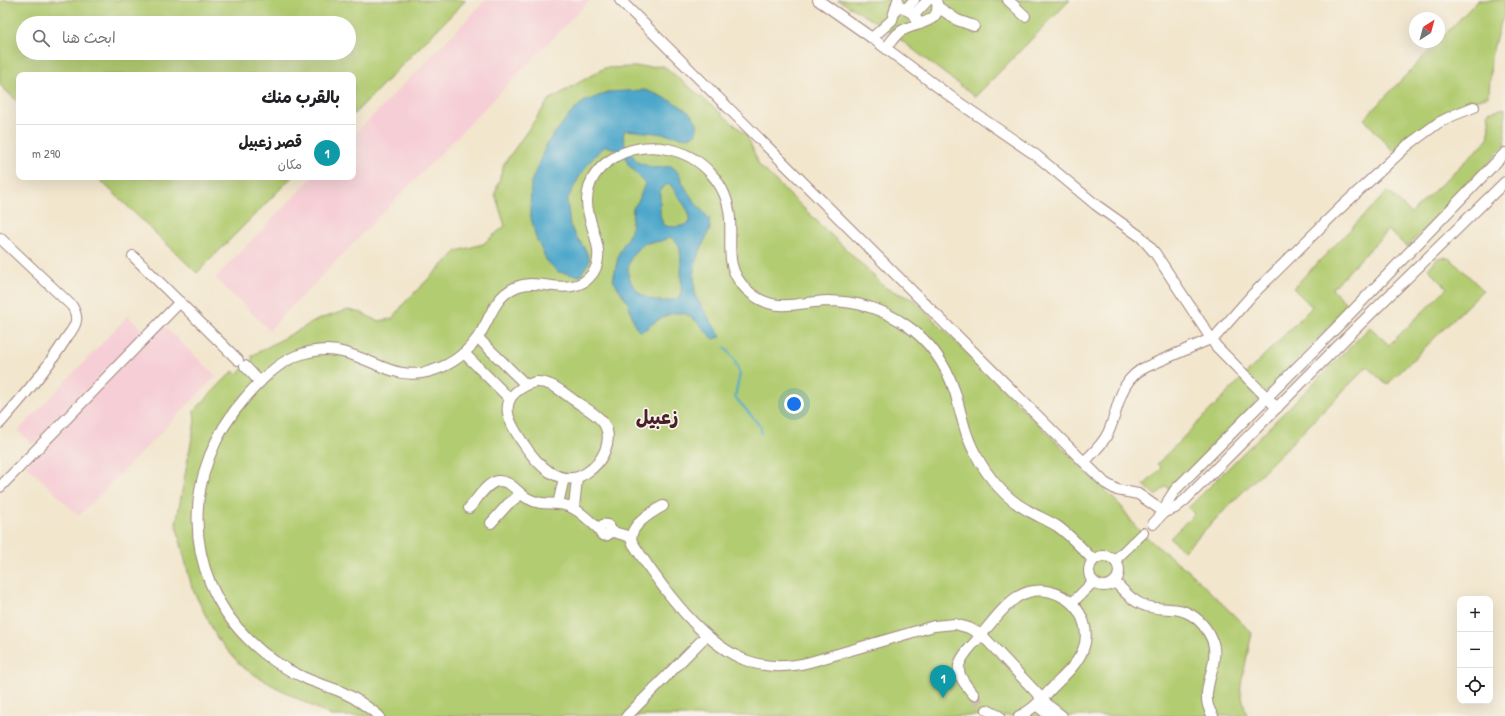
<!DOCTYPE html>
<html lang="ar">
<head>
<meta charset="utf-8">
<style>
  :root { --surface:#fff; --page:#f6f6f6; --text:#202124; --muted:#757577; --line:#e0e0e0; --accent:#1a73e8 }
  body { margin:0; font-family:"Patrick Hand","Playpen Sans Arabic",sans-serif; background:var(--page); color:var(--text); direction:rtl }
  .controls { position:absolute; right:12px; bottom:12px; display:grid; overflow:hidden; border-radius:8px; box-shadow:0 4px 16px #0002 }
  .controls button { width:36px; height:36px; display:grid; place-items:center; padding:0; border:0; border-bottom:1px solid var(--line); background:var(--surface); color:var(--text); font:20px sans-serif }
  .compass { position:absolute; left:1409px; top:12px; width:36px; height:36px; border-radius:50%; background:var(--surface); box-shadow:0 4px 16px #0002; rotate:36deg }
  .you { position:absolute; left:794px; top:404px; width:14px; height:14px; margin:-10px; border:3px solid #fff; border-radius:50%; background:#1a73e8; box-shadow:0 0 0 6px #1a73e833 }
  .badge { display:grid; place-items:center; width:26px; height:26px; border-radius:50%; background:var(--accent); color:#fff; font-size:13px; font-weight:700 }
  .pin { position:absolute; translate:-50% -33px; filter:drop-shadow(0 1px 2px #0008) }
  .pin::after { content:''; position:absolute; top:21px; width:14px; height:12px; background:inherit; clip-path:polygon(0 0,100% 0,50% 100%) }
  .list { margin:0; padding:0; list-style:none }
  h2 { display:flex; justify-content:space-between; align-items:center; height:52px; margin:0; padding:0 16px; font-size:17px }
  h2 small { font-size:13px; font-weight:400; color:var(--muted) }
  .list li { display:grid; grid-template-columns:26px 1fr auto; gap:12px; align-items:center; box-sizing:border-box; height:56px; padding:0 16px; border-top:1px solid var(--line) }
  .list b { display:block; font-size:15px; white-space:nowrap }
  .list p { margin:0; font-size:13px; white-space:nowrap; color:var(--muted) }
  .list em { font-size:13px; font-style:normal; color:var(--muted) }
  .icon { flex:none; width:22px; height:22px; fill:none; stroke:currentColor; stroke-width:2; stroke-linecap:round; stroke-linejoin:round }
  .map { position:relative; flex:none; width:1505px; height:716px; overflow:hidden; direction:ltr }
  .search { position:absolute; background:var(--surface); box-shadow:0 4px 16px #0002; left:16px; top:16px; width:340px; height:44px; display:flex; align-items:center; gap:10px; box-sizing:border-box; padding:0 14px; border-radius:22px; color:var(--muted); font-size:15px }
  .panel { position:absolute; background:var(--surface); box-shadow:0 4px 16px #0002; left:16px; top:72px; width:340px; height:108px; border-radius:8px; direction:rtl }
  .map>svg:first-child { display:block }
</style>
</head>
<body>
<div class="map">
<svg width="1505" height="716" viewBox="0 0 1505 716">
  <rect width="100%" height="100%" fill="#f7f3e8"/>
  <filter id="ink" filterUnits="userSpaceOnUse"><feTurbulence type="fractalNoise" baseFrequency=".025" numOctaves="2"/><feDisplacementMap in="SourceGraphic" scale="8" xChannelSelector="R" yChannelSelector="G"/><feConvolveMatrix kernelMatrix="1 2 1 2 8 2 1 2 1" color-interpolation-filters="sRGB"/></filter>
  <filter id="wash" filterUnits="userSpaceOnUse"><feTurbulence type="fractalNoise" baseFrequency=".012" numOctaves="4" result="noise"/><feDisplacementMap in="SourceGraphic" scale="16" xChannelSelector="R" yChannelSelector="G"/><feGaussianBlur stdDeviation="0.9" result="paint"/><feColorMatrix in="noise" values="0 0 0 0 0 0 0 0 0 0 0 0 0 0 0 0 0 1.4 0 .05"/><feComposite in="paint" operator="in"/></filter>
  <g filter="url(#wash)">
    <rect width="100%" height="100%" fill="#f2e6cd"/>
    <!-- built -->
    <g fill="#f6cfd6">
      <polygon points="486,0 590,0 269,330 215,278 313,177 353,177 353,136"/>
      <polygon points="128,316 144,331 33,445 18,431"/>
      <polygon points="163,325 216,376 79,516 26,465"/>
    </g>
    <!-- garden -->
    <g fill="#b2cc71" stroke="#7e764e" fill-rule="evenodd">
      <path d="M2,0H466L353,115V75H19V103L0,85V2ZM23,23H349V53H23Z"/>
      <polygon points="838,0 1070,0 975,97 884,27"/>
      <path d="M1478,0H1505V14L1499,27L1491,57L1489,96C1452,106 1422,127 1394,152L1364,119Z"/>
      <polygon points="664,66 747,135 759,165 886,288 914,300 1121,506 1135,526 1154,544 1190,572 1252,633 1240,689 1247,716 331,716 270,684 242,667 217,638 192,588 176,524 195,421 194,411 233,371 237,374 253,358 251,356 319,319 348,310 362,313 377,321 392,319 406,301 457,251 483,244 505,226 495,194 504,164 549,100 604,68"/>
      <polygon points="1505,108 1505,146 1407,247 1388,230 1332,289 1349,306 1171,491 1166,486 1156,496 1144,485 1161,468 1157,464 1312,307 1293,288 1388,191 1411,213 1488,139 1490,127 1488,112"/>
      <polygon points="97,177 292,177 197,273"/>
      <polygon points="1444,257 1451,259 1483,290 1387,385 1367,367 1184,551 1170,538 1194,514 1188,508 1370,327 1389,345 1447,288 1428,269 1438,258"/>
    </g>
    <!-- water -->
    <path fill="#4da7cb" stroke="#4c637b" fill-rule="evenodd" d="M644,90C658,94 692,108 697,123C698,127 696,132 695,135L687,138L656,133L625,130L623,136L625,144L637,162L654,168L671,166C683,175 678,175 685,187C691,198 700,209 709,218L710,229L696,260L694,270L695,296L721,337L713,339C693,318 685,302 655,322C649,326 647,330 639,331L636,328L628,303L613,280L619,253L631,231L633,208L639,200L645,183L628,164L625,156L621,151L606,146L599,151L587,165L578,179L567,200L570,225L574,233L585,249L590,260L580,276L558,272L547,261L536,238L530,213L531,182L547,143L569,115L583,102L609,92ZM670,184L687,209L690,217V223C681,227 672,228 663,225L660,214V190L666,185ZM670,237C673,239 677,242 679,246C682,252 681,288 681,297C645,314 608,274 641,246C647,241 654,243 661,241C664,240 667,238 670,237Z"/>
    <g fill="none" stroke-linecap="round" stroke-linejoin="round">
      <!-- stream -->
      <polyline stroke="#4da7cb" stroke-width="2" points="725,347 734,359 740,374 735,397 761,427 761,434"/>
    </g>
  </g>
  <g filter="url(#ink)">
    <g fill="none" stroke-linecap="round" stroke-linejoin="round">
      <!-- minor-tunnel -->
      <polyline stroke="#d0bead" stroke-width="10" stroke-dasharray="10 5" stroke-linecap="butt" points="974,695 979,703 987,710"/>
      <!-- minor casing -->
      <g stroke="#9e827c" stroke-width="12">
        <g id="minor">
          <polyline points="620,0 1105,483 1117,490 1138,494 1164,512"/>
          <polyline points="818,0 872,38 958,102 1037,156 1096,205 1141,237 1155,253 1216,346 1277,408"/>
          <polyline points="1008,0 1025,16"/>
          <polyline points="897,5 912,13 920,24"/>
          <polyline points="938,7 957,20 974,26"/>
          <polyline points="906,9 914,0"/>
          <polyline points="914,15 928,0"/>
          <polyline points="872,38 892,20 898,0"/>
          <path d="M886,48C891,42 896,33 903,30C918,22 944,23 936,0"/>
          <path d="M0,238L72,306C75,311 77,316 76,321C75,327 71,332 67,337C48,368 24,396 0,423"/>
          <polyline points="133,256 238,360"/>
          <polyline points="478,338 526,385"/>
          <polyline points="464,353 510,399"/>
          <polyline points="245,366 260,382"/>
          <path d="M535,382C551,381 562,392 575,401C584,407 595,413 602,421C616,439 602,463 586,473C560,490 536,463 523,443C513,428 498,407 516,392C522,387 528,384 535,382Z"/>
          <path d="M1084,462C1093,453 1103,444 1108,433C1120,408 1117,381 1146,367L1215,337L1252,295L1336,212L1408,145L1438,123L1454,115L1474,107"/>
          <polyline points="0,487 180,302"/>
          <polyline points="558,504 564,478"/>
          <path d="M663,506C652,512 627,527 632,542C650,570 669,597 693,622C727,657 759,675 810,662L934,626L955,624L969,628L982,635L1049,706L1062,716"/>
          <path d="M469,508C477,500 486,483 498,481C511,480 518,494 529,499C541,506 552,502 564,505C577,507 589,521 599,529"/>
          <polyline points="574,508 577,478"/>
          <polyline points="1164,512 1175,508 1185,500 1351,333 1505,182"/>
          <polyline points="491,523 508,504 521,494"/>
          <polyline points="1153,524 1164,512 1168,501 1175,490 1341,323 1505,153"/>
          <circle cx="605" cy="530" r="5.5"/>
          <polyline points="610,531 631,537"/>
          <circle cx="1104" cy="571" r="15"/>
          <polyline points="1115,560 1143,533"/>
          <path d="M1115,582C1124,591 1133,602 1146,606C1154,609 1162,608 1170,609C1185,609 1198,617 1206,629C1230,660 1193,688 1213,716"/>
          <polyline points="1072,603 1093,582"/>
          <path d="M974,695C953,671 954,665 975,642C987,629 1004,604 1019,596C1051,578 1092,607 1085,643C1081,661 1066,674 1053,687C1043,698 1033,710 1019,716"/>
          <polyline points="1036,705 1050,716"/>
          <polyline points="987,710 999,716"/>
          <path d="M379,716C368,707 357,699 344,693C331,687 318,684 305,678C284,669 265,656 249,640C180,572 182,470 245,398C259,382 276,364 296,356C312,350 330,348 346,353C379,362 397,382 434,370C453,364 469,351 480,334C490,318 495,297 514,288C534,278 552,290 572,286C580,285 588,280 593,273C608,250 586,224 587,200C588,182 597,168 612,159C628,148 649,145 668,149C702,156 728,184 730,219C732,247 724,268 747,290C774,315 797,302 827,301C855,301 883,309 906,325C930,341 946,365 955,392C961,413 965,436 976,455C988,477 1005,498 1027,510C1037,516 1047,520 1057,526C1071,536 1082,548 1093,560"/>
          <polyline points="627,716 706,636"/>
        </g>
      </g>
      <!-- minor -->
      <use href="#minor" stroke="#fff" stroke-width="10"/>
    </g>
  </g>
  <g text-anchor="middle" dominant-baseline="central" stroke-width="3.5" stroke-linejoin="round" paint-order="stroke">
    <!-- district labels -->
    <g font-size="19" font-weight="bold" fill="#4a1f2b" stroke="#f7f3e8">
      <text x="657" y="417">زعبيل</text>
    </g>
  </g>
</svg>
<div class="controls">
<button>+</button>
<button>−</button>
<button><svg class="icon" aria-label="locate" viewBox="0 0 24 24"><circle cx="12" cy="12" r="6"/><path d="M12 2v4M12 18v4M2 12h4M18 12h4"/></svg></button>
</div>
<svg class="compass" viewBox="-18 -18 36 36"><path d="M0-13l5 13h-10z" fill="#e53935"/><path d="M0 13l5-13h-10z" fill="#757577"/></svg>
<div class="you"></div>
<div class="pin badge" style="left:943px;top:698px;background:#0f9aa8">1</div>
<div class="search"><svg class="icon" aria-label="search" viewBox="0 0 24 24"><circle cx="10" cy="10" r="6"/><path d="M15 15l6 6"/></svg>ابحث هنا</div>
<section class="panel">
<h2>بالقرب منك<small></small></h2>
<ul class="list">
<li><span class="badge" style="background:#0f9aa8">1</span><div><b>قصر زعبيل</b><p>مكان</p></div><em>290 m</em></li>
</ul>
</section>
</div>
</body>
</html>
